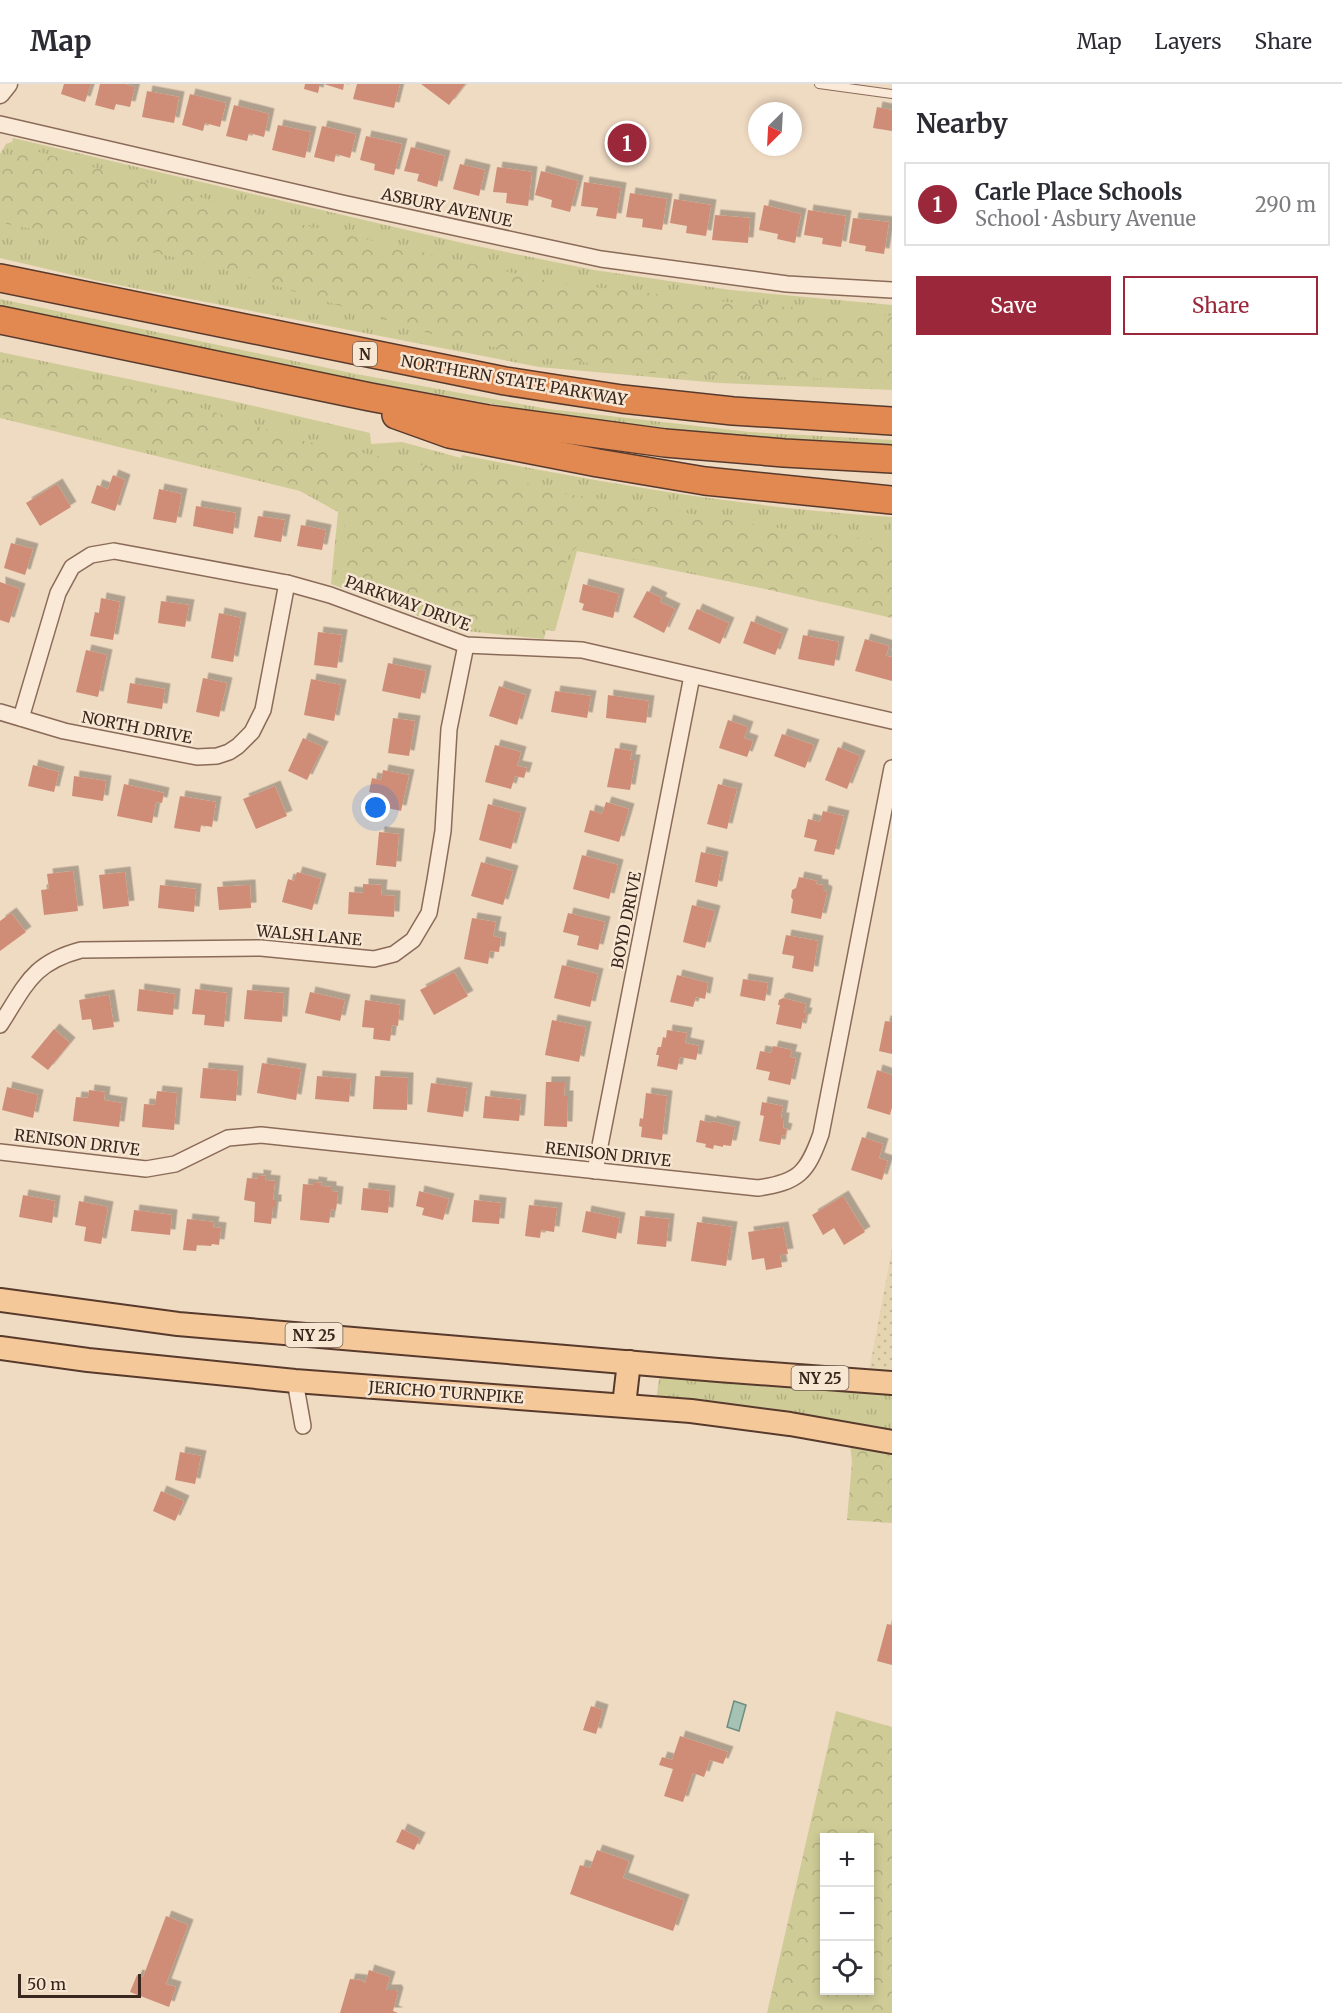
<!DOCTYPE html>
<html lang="en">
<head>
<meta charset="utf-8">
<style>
  :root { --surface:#fff; --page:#f7f7f7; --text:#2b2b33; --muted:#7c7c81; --line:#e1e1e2; --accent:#9b273b }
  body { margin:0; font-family:Merriweather,serif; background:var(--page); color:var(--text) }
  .controls { position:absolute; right:18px; bottom:18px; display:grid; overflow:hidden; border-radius:0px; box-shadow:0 3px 9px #0003 }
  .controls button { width:54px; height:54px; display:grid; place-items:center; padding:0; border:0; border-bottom:2px solid var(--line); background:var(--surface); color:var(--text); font:30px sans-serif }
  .compass { position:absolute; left:748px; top:18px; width:54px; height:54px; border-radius:50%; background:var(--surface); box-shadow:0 3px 9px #0003; rotate:204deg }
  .scale { position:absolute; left:18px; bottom:15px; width:123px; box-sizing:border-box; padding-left:6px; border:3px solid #39261d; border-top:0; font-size:16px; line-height:21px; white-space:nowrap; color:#39261d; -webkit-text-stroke:4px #f6e6d2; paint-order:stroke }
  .you { position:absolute; left:376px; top:724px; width:21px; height:21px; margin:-15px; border:4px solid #fff; border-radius:50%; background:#1a73e8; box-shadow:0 0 0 9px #1a73e833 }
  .badge { display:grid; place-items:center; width:39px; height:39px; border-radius:50%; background:var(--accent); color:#fff; font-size:20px; font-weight:700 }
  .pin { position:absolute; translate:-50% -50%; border:3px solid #fff; box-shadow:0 2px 6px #0006 }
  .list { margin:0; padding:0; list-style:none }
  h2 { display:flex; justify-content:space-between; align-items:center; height:78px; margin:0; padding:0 24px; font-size:26px }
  h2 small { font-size:20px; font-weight:400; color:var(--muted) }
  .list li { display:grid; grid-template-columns:39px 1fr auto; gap:18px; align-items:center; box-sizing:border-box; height:84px; margin:0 12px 12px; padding:0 12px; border:2px solid var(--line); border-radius:0px }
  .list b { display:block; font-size:22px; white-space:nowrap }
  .list p { margin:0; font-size:20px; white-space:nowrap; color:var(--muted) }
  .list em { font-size:20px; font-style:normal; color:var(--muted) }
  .actions { display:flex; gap:12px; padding:18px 24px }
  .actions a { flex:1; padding:14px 0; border:2px solid var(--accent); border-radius:0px; text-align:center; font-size:21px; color:var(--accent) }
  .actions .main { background:var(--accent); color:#fff }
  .icon { flex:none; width:33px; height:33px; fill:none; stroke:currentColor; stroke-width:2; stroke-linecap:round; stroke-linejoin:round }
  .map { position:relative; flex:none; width:892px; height:1929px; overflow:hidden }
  header { display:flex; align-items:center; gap:36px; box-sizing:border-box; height:84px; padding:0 30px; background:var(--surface); border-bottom:2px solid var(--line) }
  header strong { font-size:28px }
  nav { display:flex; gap:33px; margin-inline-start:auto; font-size:21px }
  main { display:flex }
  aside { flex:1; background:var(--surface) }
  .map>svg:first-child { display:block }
</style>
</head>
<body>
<header>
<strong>Map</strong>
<nav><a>Map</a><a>Layers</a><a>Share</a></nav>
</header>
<main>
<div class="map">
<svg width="892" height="1929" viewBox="0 0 892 1929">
  <defs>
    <pattern id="farmland-dots" width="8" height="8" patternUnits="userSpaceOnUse" patternTransform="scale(1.5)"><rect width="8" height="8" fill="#e5d4b0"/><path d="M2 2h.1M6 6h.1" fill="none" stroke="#c5b697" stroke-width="1.8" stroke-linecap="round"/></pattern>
    <pattern id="grass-tufts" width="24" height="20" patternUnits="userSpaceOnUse" patternTransform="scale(1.5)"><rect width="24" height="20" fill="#cecb96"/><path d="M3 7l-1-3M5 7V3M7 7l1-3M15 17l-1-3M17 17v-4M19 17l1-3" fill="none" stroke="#b2ae81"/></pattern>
    <pattern id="forest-crowns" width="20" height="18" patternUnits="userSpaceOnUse" patternTransform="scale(1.5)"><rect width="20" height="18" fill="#cecb96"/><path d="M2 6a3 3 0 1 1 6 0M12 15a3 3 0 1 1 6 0" fill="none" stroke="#b2ae81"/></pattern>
    <filter id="shadow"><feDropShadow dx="5.5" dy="-5.5" stdDeviation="0" flood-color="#0004"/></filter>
  </defs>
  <rect width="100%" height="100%" fill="#efdac2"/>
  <!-- farmland -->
  <polygon fill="url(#farmland-dots)" points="892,1166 892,1299 867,1298 892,1165"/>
  <!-- grass -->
  <g fill="url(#grass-tufts)">
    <polygon points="13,54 467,160 594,186 731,206 892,221 892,306 719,299 539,283 98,197 0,174 0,70 6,60 12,58"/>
    <polygon points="0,215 356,290 548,325 750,348 892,356 892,361 750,354 547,330 354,295 0,223"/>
    <path d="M0,268L228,316L370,349L371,360L402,358L461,374L462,371C604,399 748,424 892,433V530L577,467L555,547L546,546L544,555L457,546L331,500L338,428L300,407L0,334Z"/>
    <polygon points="661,1281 892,1299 892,1358 655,1324"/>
  </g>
  <!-- forest -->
  <g fill="url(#forest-crowns)" fill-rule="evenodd">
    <polygon points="18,67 39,68 282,136 557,199 729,218 892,232 892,297 647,289 447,255 199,178 7,140 0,137 0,90 6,76"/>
    <polygon points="0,277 147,306 299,356 440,385 496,389 557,409 611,416 757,441 892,458 892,534 578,462 568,471 549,536 537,545 509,544 453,535 347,494 342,482 346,425 309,403 290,400 0,330"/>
    <polygon points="849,1350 892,1358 892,1439 847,1436 852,1378"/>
    <path d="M836,1627L892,1643V1929H767ZM824,1754H870V1906H824Z"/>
  </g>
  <!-- water -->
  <polygon fill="#a5c2b4" stroke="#6b9081" stroke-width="1.5" points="734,1617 746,1621 739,1647 727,1643"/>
  <!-- building -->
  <g fill="#cf8d77" filter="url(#shadow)">
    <polygon points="64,0 91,0 85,18 61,10"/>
    <polygon points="100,0 125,0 135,3 130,23 116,20 114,26 95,21"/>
    <polygon points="305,0 320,0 318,9 304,5"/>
    <polygon points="324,0 344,0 343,6"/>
    <polygon points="357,0 400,0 394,24 353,15"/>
    <polygon points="421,0 465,0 449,21"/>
    <polygon points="147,7 179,13 174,39 142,33"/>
    <polygon points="190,10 226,19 220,43 205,39 203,47 182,41"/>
    <polygon points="234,21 269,30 264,53 249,49 247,57 226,52"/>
    <polygon points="877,23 892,26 892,47 873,44"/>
    <polygon points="278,41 311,48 305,74 272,66"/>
    <polygon points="322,42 356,50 350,74 336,70 334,78 314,73"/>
    <polygon points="366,52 402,60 394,91 374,86 375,80 360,76"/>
    <polygon points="411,63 445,72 437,103 417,97 419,90 404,87"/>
    <polygon points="460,80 485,86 479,112 453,105"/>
    <polygon points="497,83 532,88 528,122 506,119 507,109 493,108"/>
    <polygon points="541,87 578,97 570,128 551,123 552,116 535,111"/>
    <polygon points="584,98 621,104 616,135 596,132 598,124 581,122"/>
    <polygon points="630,109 667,115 662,146 642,143 643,135 626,133"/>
    <polygon points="674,115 711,121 706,152 686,149 687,142 670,139"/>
    <polygon points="764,121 801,130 795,159 777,155 778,150 759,146"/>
    <polygon points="808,126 846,132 841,163 822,160 823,154 804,151"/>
    <polygon points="715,131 750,134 748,159 712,156"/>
    <polygon points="853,134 889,138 884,170 865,167 866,162 849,159"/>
    <polygon points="113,391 125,396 115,427 91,419 97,401 108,405"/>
    <polygon points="57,400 71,423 40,442 26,419"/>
    <polygon points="159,405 182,410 176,439 153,435"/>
    <polygon points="196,422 236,429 233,450 193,442"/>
    <polygon points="258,432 285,436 281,458 254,453"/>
    <polygon points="301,441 326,446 322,466 297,462"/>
    <polygon points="11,459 33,465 25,491 4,484"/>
    <polygon points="0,498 20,505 9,539 0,536"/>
    <polygon points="583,500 619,510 613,534 582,526 584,520 579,518"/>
    <polygon points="647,507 662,514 660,518 675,525 664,549 633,533"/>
    <polygon points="101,514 120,518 113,556 90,552 95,528 99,529"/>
    <polygon points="161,517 189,521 185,543 158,539"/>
    <polygon points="697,525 729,539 720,560 688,545"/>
    <polygon points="219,529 241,534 233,578 211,574"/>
    <polygon points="751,537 783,550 775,571 743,559"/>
    <polygon points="318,548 342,551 337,584 314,581"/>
    <polygon points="803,551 839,558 834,582 798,575"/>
    <polygon points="865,555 889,562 886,572 892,573 892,597 855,587"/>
    <polygon points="86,566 107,571 98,613 76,608"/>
    <polygon points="388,579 426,587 420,615 382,607"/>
    <polygon points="203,594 227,599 219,633 196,628"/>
    <polygon points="311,595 341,601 334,637 304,631"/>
    <polygon points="130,599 165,605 162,625 127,619"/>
    <polygon points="499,602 526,611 517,641 489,632"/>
    <polygon points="555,607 591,612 587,634 551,628"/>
    <polygon points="608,611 649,617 646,639 606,634"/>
    <polygon points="393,634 415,637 409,672 388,669"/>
    <polygon points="728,636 748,643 744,654 753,657 747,673 719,664"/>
    <polygon points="782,650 814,661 805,684 774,672"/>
    <polygon points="303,654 323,663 307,696 288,687"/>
    <polygon points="495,661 521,668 517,682 527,684 524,694 515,692 511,705 485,698"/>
    <polygon points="838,663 860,672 847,705 825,696"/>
    <polygon points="615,664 632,667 630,676 635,676 630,706 607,703"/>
    <polygon points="33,681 59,688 54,708 28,702"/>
    <polygon points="383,686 409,691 401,727 378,722 380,710 369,708 372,694 381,696"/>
    <polygon points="74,692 106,697 103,717 72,712"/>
    <polygon points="124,700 164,709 162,719 156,718 152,739 117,732"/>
    <polygon points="718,700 737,705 727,745 707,740"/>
    <polygon points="275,702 287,732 256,745 243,715"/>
    <polygon points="180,712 216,718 212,743 201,741 200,748 174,744"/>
    <polygon points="606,718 629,725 619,758 584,748 590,726 602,730"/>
    <polygon points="488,720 521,729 511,765 479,756"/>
    <polygon points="823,727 844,732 834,771 814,767 817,756 804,753 808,735 820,738"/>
    <polygon points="379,748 399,750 396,783 376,781"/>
    <polygon points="701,768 723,773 717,803 695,798"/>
    <polygon points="582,771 618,781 609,815 573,805"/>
    <polygon points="481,778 513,787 503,821 471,812"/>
    <polygon points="73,787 78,827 44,831 41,806 49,805 47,790"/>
    <polygon points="125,788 129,822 103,825 99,791"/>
    <polygon points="297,788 321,795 312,826 282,818 288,795 294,797"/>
    <polygon points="799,793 817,797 816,800 823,801 823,806 826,807 827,809 821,835 791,829 793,816 791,813 792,806 796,804"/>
    <polygon points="363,800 382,801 381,811 395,812 394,833 348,830 349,808 363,809"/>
    <polygon points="160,801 196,805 194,828 158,824"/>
    <polygon points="250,801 251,824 219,826 217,803"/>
    <polygon points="692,821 715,827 705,864 683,858"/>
    <polygon points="11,829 26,848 0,867 0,837"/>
    <polygon points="568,829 605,838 598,866 577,861 579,852 563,848"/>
    <polygon points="472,834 496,838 493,852 501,854 499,868 490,867 488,880 464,875"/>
    <polygon points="786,851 818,857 813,888 792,884 794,872 782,870"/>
    <polygon points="562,881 598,890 590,923 554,914"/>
    <polygon points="454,888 468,912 434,931 420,906"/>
    <polygon points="677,891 708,899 705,915 696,913 693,923 670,918"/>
    <polygon points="743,895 768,899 765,917 740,912"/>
    <polygon points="139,905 175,910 173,931 137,927"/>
    <polygon points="195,905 227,909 224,943 204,941 205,931 192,930"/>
    <polygon points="247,906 284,909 282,938 244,935"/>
    <polygon points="310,908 345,916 340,937 305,929"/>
    <polygon points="109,911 114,943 93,946 91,935 82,936 79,916"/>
    <polygon points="783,914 806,920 804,929 807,929 805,936 803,935 801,945 776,940 780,921 778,921 779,916"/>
    <polygon points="365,916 400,921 398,942 392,941 390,957 373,955 374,944 362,943"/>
    <polygon points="552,936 586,943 579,978 545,971"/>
    <polygon points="885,937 892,938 892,970 879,967"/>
    <polygon points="54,945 70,959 48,986 31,973"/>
    <polygon points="667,946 687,949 685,959 699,962 696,976 680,973 677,986 657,982 659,971 656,971 658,963 661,963 663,953 666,954"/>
    <polygon points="773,962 792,966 790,973 796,974 790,1001 768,996 770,988 756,985 760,967 771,969"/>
    <polygon points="262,979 301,985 296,1016 257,1009"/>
    <polygon points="203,984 238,987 236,1017 200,1014"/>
    <polygon points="877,986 892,991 892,1023 890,1031 867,1024"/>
    <polygon points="317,992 351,995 349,1018 315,1015"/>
    <polygon points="375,992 408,994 407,1026 373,1025"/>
    <polygon points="546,998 565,998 564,1012 568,1012 567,1043 544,1042"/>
    <polygon points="431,999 467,1004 463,1033 427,1028"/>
    <polygon points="7,1003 38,1011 33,1034 2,1026"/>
    <polygon points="89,1006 105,1008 104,1016 122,1019 119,1043 73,1037 76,1013 88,1014"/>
    <polygon points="157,1007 177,1009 174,1046 142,1043 144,1020 155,1021"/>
    <polygon points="646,1009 667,1012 662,1056 641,1053 642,1043 639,1042 640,1034 643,1035"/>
    <polygon points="485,1012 521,1016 519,1037 483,1034"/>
    <polygon points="762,1018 783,1022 781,1034 784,1034 783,1044 787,1045 785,1052 782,1051 780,1061 759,1057 764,1032 760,1031"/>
    <polygon points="700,1036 711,1039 711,1037 735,1043 731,1062 723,1061 723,1063 714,1061 713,1065 705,1063 706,1060 696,1058"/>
    <polygon points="862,1053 883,1060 879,1074 888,1077 882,1096 851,1086"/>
    <polygon points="258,1091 266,1092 265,1096 275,1097 273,1116 276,1116 276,1123 273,1123 271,1140 254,1138 255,1118 244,1116 247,1094 258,1095"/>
    <polygon points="313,1098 322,1099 321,1102 331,1103 331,1107 338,1108 336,1126 331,1125 329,1139 300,1136 303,1100 313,1101"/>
    <polygon points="363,1104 390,1107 388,1129 361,1126"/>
    <polygon points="419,1107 449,1115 443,1136 422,1131 424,1124 416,1122"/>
    <polygon points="23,1111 55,1117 52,1139 19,1133"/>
    <polygon points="843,1112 865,1148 844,1161 834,1144 823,1151 812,1131"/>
    <polygon points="474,1116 501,1119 499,1140 472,1138"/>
    <polygon points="79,1117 108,1123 101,1160 84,1157 86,1143 75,1141"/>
    <polygon points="529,1121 557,1124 554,1148 541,1146 540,1154 525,1152"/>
    <polygon points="134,1126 172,1131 170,1151 131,1147"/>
    <polygon points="586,1127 620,1134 616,1155 582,1148"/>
    <polygon points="640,1132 669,1135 666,1163 637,1160"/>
    <polygon points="187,1135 214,1138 213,1143 221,1144 219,1161 212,1160 211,1162 197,1161 196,1167 183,1166"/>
    <polygon points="697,1138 732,1143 726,1182 691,1177"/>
    <polygon points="783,1143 788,1170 780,1171 782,1183 766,1186 764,1174 752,1176 748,1148"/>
    <polygon points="180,1368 201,1372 195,1400 175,1396"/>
    <polygon points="161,1407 184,1417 175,1437 153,1427"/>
    <polygon points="887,1540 892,1541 892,1581 877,1577"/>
    <polygon points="591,1622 603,1626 596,1650 583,1646"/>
    <polygon points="680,1652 728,1668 723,1680 710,1676 704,1693 693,1689 683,1718 664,1712 673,1685 659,1681 662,1673 672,1676"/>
    <polygon points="402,1745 420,1754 414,1766 396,1758"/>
    <polygon points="597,1766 629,1777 623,1794 684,1816 673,1847 570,1810 580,1781 590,1784"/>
    <polygon points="166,1832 188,1841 166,1900 176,1903 169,1923 130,1908 137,1891 143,1893"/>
    <polygon points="369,1886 390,1893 386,1906 396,1906 398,1909 393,1927 398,1929 340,1929 350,1895 361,1896 365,1899"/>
  </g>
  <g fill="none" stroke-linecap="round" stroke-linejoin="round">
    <!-- service casing -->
    <g stroke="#8a6b59" stroke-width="10">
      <polyline id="service" points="819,0 892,10"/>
    </g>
    <!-- minor casing -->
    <g stroke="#8a6b59" stroke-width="18">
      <g id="minor">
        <polyline points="0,40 342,119 601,175 787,200 892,206"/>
        <polyline points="0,628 64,647 197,673 217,672 229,668 238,662 252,648 263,626 287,499"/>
        <polyline points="21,634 58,509 72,483 91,471 114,467 287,499 330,511 466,561 582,566 892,637"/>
        <path d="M0,941C26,901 32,879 81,866L261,864L374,875L394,870L413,856L429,829L435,796L443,747L449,645L466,561"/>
        <path d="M0,1068L146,1085L175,1080L228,1054L261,1051L758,1104C799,1098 807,1089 821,1050L892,684"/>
        <polyline points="595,1087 692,592"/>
        <polyline points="295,1297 303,1342"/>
      </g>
    </g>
    <!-- tertiary casing -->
    <g stroke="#8a6b59" stroke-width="21">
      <polyline id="tertiary" points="0,10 8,0"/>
    </g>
    <!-- primary casing -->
    <g stroke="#583a2d" stroke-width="26">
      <g id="primary">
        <polyline points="0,1216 178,1240 718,1286 892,1299"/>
        <polyline points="0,1264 88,1276 295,1297 691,1327 790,1340 892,1358"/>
        <polyline points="624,1321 629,1278"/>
      </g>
    </g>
    <!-- motorway casing -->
    <g stroke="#583a2d" stroke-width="30">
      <g id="motorway">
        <polyline points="0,194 505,297 622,315 733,327 892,337"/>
        <polyline points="0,236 370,313 488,335 665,359 784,369 892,375"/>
        <polyline points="396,331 449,350 598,379 705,397 892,416"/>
      </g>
    </g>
    <!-- service -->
    <use href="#service" stroke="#fae9d6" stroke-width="8"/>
    <!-- minor -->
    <use href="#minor" stroke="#fae9d6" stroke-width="15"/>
    <!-- tertiary -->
    <use href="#tertiary" stroke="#fae9d6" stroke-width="18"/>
    <!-- primary -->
    <use href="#primary" stroke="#f4c899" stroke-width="22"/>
    <!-- motorway -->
    <use href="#motorway" stroke="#e18951" stroke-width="27"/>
  </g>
  <g text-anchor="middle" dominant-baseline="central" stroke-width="5" stroke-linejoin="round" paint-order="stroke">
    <!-- shield labels -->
    <g fill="#f6e6d2" stroke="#726053" stroke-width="1.5">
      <rect x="353" y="258" width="24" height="24" rx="4.5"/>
      <rect x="285.5" y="1239" width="57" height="24" rx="4.5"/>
      <rect x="791.5" y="1282" width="57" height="24" rx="4.5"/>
    </g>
    <g font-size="15" font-weight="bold" fill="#39261d">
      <text x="365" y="270">N</text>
      <text x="314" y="1251">NY 25</text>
      <text x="820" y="1294">NY 25</text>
    </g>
    <!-- street labels -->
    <g font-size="16" fill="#39261d" stroke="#f6e6d2">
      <text transform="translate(447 123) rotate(12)">ASBURY AVENUE</text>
      <text transform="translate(514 296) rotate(10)">NORTHERN STATE PARKWAY</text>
      <text transform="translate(408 519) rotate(20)">PARKWAY DRIVE</text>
      <text transform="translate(137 643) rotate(11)">NORTH DRIVE</text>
      <text transform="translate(626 836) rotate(-79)">BOYD DRIVE</text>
      <text transform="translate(309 851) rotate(5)">WALSH LANE</text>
      <text transform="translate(77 1058) rotate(7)">RENISON DRIVE</text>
      <text transform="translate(608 1070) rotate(6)">RENISON DRIVE</text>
      <text transform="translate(446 1308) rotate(4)">JERICHO TURNPIKE</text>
    </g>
  </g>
</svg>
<div class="controls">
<button>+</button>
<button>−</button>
<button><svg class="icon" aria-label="locate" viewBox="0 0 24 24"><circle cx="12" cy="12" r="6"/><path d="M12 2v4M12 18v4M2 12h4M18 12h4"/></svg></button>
</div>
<svg class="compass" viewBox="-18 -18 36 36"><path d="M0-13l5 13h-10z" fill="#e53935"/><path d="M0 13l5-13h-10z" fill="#7c7c81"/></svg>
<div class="scale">50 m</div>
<div class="you"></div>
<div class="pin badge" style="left:627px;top:59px">1</div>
</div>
<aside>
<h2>Nearby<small></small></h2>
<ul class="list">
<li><span class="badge">1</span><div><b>Carle Place Schools</b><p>School · Asbury Avenue</p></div><em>290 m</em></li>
</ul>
<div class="actions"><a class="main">Save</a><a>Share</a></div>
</aside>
</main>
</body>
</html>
